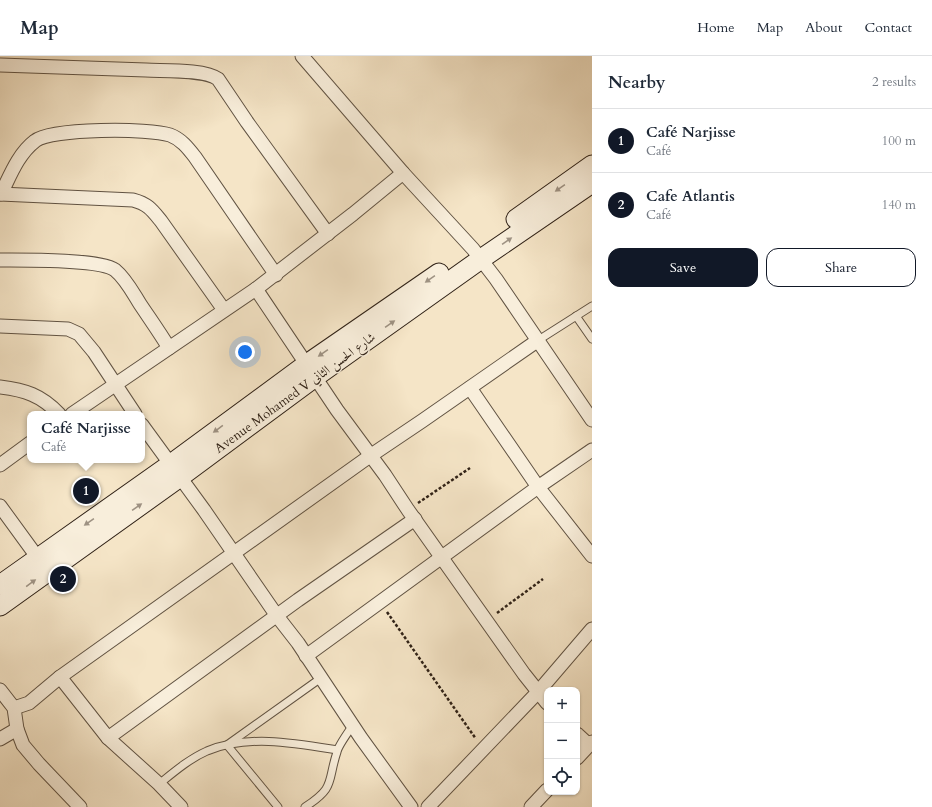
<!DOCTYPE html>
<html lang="en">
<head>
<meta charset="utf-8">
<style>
  :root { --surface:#fff; --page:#f6f6f7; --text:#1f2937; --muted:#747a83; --line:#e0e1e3; --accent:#111827 }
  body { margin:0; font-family:Cardo,Amiri,serif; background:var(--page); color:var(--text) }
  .controls { position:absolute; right:12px; bottom:12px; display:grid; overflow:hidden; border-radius:8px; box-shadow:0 1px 3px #0004 }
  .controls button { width:36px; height:36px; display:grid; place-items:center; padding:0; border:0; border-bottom:1px solid var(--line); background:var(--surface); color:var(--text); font:20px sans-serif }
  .you { position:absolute; left:245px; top:296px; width:14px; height:14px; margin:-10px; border:3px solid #fff; border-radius:50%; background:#1a73e8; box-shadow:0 0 0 6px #1a73e833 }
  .badge { display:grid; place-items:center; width:26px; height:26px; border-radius:50%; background:var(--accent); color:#fff; font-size:13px; font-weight:700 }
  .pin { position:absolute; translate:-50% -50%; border:2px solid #fff; box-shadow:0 1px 4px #0006 }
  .popup { position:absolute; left:27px; top:355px; width:118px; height:52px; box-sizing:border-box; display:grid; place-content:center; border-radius:8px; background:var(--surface); filter:drop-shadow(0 1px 3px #0005); font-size:13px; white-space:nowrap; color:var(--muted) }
  .popup b { font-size:15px; color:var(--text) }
  .popup::after { content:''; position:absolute; left:50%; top:100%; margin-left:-8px; border:8px solid transparent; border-top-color:var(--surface) }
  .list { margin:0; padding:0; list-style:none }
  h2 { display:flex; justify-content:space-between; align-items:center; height:52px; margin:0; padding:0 16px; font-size:17px }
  h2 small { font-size:13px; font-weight:400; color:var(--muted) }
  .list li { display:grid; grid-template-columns:26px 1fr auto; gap:12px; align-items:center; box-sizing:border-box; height:64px; padding:0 16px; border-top:1px solid var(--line) }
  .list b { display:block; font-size:15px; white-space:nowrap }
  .list p { margin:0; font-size:13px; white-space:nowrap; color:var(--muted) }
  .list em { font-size:13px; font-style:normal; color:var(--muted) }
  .actions { display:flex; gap:8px; padding:12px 16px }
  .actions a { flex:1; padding:9px 0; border:1px solid var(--accent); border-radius:12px; text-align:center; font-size:14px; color:var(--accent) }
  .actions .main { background:var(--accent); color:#fff }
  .icon { flex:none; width:22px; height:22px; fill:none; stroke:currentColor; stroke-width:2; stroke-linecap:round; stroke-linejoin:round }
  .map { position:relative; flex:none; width:592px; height:751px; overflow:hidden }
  header { display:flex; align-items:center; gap:24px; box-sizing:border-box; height:56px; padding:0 20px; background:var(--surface); border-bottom:1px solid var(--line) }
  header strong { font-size:19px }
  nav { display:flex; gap:22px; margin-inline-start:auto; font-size:14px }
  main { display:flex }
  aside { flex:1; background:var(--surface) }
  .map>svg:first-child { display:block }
</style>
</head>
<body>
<header>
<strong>Map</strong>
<nav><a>Home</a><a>Map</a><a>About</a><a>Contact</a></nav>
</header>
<main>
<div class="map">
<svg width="592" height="751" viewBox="0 0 592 751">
  <rect width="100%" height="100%" fill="#f5e5c7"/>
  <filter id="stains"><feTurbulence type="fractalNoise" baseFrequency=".005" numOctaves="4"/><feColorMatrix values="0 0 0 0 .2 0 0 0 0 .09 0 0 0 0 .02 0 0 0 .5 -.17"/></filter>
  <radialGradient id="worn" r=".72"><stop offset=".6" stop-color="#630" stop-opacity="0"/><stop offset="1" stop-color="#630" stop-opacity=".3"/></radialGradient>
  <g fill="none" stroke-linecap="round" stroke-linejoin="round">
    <!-- lane casing -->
    <g stroke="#615343" stroke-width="9">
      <g id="lane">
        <polyline points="576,260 592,283"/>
        <polyline points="537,285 592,250"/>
        <path d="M159,728C174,716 189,703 207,695C248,678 295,687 337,694"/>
        <polyline points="278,751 227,689 321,622"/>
        <path d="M305,751C336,731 327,726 337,696C338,690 349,675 353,669"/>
      </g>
    </g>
    <!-- street casing -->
    <g stroke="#615343" stroke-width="15">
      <g id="street">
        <polyline points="302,0 403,117 473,193 496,223 592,364"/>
        <path d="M0,9C49,11 97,12 146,14C163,15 205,13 218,23L247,66L328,178"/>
        <path d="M0,138L133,144C148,148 152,154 161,165L224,254"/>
        <path d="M1,138C10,120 18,98 35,85C51,72 150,72 170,79C181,83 188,92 195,101L276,219"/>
        <path d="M0,204C22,204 100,203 115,214C126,223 133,237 140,248C150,263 160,277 169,292"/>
        <polyline points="256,233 337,354 385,419 408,454 524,618 547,647"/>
        <polyline points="0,270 68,273 79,278 94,296 135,358"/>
        <path d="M0,331C25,334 41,339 59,358"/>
        <polyline points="470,332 538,431 592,500"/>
        <polyline points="72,358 256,233 353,158 403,117"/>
        <polyline points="142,369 204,454 277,560 298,587 361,682 411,751"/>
        <polyline points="0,409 30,387"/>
        <polyline points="0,450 43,509"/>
        <polyline points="306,600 538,431 592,394"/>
        <polyline points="60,621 108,682 159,728 181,751"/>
        <polyline points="0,634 14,652 17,673 23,689 39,708 80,751"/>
        <polyline points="14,652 29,647 60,621 370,400 422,365 537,285"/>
        <polyline points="577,678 589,689"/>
        <polyline points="108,682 298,544 415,463"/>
        <polyline points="0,683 17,673"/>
        <polyline points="577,702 592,686"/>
        <polyline points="428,751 538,636 592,573"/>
        <polyline points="531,751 547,734"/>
      </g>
    </g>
    <!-- secondary casing -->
    <g stroke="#302217" stroke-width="21">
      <g id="secondary">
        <polyline points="516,163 592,109"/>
        <polyline points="0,529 171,408 307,308 439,217"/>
        <polyline points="0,550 180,421 315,321 481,203 592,127"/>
      </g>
    </g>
    <!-- path -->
    <g stroke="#302217" stroke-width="2.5" stroke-dasharray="3 2" stroke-linecap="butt">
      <polyline points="418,447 470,412"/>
      <polyline points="387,556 476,683"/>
      <polyline points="497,557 543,523"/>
    </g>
    <!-- lane -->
    <use href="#lane" stroke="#f8eedb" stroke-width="7"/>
    <!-- street -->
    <use href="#street" stroke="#f8eedb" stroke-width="13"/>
    <!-- secondary -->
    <use href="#secondary" stroke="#f8eedb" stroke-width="19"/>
  </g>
  <!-- one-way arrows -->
  <defs><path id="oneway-solid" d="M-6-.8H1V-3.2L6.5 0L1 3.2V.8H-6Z"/></defs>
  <g fill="#9e9283">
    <use href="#oneway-solid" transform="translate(560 132) rotate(145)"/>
    <use href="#oneway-solid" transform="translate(507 185) rotate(-35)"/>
    <use href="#oneway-solid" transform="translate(430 223) rotate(145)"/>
    <use href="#oneway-solid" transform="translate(390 268) rotate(-35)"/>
    <use href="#oneway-solid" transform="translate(323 297) rotate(145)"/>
    <use href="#oneway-solid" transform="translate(218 373) rotate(144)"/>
    <use href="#oneway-solid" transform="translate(137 451) rotate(-35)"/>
    <use href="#oneway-solid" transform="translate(89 466) rotate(145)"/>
    <use href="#oneway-solid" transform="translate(31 527) rotate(-36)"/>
  </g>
  <g text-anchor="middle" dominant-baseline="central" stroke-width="3" stroke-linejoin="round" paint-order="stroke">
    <!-- street labels -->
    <g font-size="13" fill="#302217" stroke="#f8eedb">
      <text transform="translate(295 337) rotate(-36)">Avenue Mohamed V شارع الحسن الثاني</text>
    </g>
  </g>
  <rect width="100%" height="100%" filter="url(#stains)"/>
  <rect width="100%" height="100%" fill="url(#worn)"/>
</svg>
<div class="controls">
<button>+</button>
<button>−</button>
<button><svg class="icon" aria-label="locate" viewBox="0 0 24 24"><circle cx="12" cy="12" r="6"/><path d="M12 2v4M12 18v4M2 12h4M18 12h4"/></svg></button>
</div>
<div class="you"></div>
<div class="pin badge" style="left:86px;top:435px">1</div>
<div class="popup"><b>Café Narjisse</b>Café</div>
<div class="pin badge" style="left:63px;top:523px">2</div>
</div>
<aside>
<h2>Nearby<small>2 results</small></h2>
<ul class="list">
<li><span class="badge">1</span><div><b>Café Narjisse</b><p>Café</p></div><em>100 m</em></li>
<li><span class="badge">2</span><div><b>Cafe Atlantis</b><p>Café</p></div><em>140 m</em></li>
</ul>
<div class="actions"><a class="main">Save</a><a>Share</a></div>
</aside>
</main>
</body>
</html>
